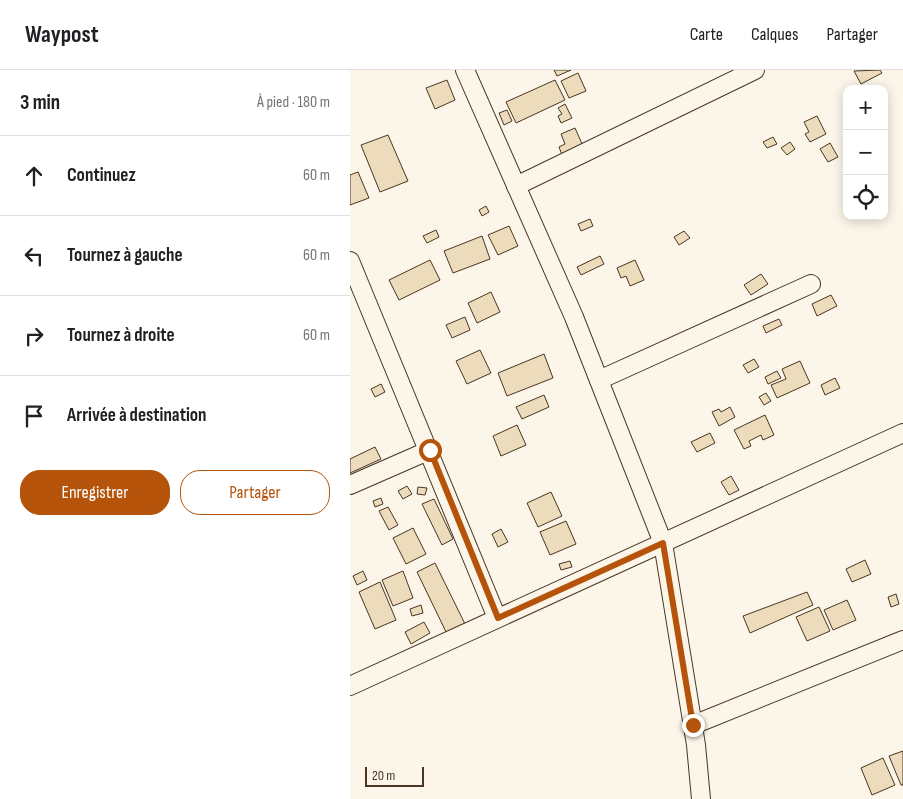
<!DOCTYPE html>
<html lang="fr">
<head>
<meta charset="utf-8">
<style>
  :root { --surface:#fff; --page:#f2f2f2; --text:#202124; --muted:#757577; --line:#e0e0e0; --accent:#b45309 }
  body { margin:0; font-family:"Sofia Sans Condensed",sans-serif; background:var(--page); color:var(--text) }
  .controls { position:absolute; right:15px; top:15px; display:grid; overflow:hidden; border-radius:10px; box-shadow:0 2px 12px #0003 }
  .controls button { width:45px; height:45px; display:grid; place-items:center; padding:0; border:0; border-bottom:1px solid var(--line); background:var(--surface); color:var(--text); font:25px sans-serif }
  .scale { position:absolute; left:15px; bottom:12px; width:59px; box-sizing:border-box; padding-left:5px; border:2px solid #4a3520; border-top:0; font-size:14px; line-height:18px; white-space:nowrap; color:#4a3520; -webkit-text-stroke:4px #fbf6e9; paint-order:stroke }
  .stop { position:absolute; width:15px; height:15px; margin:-11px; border:4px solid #b45309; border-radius:50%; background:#fff }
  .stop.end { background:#b45309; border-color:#fff; box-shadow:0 1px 5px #0008 }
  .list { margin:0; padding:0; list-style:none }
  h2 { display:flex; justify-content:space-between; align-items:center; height:65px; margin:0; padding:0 20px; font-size:21px }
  h2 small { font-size:16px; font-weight:400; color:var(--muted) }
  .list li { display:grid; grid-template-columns:32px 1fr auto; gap:15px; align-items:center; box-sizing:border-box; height:80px; padding:0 20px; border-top:1px solid var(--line) }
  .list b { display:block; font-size:19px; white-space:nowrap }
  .list em { font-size:16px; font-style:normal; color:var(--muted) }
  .actions { display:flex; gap:10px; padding:15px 20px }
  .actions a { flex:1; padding:11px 0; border:1px solid var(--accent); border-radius:20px; text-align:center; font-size:18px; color:var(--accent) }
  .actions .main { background:var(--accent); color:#fff }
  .icon { flex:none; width:28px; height:28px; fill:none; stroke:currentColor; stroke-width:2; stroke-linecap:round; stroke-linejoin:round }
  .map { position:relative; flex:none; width:553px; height:729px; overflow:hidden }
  header { display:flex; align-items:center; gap:30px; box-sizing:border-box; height:70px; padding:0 25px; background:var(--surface); border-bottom:1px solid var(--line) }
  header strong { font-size:24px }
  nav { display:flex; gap:28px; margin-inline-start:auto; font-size:18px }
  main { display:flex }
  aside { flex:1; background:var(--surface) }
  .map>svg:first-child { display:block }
</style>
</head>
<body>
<header>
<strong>Waypost</strong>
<nav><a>Carte</a><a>Calques</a><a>Partager</a></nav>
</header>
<main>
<aside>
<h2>3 min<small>À pied · 180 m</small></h2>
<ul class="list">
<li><svg class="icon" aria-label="ahead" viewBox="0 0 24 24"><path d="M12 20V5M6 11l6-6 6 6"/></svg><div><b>Continuez</b></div><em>60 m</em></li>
<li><svg class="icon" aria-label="left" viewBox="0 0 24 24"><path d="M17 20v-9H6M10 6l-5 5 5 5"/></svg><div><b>Tournez à gauche</b></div><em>60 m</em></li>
<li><svg class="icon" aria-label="right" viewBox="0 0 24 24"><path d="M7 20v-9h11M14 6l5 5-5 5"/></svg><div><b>Tournez à droite</b></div><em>60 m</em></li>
<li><svg class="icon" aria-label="arrive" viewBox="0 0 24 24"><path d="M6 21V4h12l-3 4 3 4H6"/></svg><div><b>Arrivée à destination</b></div></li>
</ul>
<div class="actions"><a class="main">Enregistrer</a><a>Partager</a></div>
</aside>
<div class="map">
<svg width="553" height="729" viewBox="0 0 553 729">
  <rect width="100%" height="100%" fill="#fbf6e9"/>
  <!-- building -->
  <g fill="#ecdcbc" stroke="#4a3520">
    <polygon points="204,0 221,0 207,6"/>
    <polygon points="530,0 532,3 511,14 504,1"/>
    <polygon points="228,3 236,21 219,28 211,11"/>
    <polygon points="97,10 105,30 85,39 76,18"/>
    <polygon points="205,10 215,30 166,53 156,32"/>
    <polygon points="215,34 222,48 211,53 208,46 212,44 208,38"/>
    <polygon points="157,40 162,51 154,55 149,43"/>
    <polygon points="467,46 476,64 460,72 455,64 459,62 454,52"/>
    <polygon points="225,58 233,76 212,85 209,77 215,74 211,64"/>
    <polygon points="38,65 58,111 30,122 11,75"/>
    <polygon points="423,67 427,74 417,78 413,72"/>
    <polygon points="440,72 445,79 437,85 431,78"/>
    <polygon points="480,73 488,87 478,92 470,79"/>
    <polygon points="8,102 19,128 0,135 0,105"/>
    <polygon points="136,136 139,142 132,146 129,140"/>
    <polygon points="240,149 243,156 231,161 228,154"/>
    <polygon points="159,156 168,176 148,185 138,165"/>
    <polygon points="86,160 89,167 77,173 73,166"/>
    <polygon points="334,161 340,168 329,175 324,167"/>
    <polygon points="132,166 140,189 103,203 94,181"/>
    <polygon points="250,186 254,194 231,205 227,197"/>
    <polygon points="80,190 90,210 49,230 39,210"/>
    <polygon points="285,190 294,210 280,216 276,206 271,208 267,198"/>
    <polygon points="411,204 418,214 401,225 394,215"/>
    <polygon points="141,222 150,242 127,253 118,233"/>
    <polygon points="481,225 487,236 467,246 462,234"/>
    <polygon points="115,247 120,260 102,268 96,255"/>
    <polygon points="429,249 432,255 416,263 413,256"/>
    <polygon points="130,280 141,303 117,314 106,291"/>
    <polygon points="194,284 203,308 157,326 148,303"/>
    <polygon points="404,289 409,297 398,303 393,295"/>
    <polygon points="450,291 460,313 427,328 421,315 436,309 432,299"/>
    <polygon points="427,301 431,308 418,314 415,307"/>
    <polygon points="485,308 490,318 475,325 471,315"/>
    <polygon points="31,314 35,322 25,327 21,319"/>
    <polygon points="416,323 421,331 414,335 409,327"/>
    <polygon points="194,325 199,337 172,349 166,337"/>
    <polygon points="380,337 385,347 369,356 362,342 369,339 371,342"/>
    <polygon points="415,345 424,365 413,370 411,365 399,371 401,376 394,379 384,360"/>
    <polygon points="167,355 176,375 151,386 143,366"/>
    <polygon points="360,363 365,373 347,382 341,372"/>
    <polygon points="25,377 31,389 0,403 0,389"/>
    <polygon points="381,406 389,420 379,425 371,412"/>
    <polygon points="57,416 62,424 53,429 48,421"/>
    <polygon points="68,417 77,418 75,425 67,424"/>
    <polygon points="201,422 212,446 188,457 177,433"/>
    <polygon points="31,428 33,434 25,437 23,431"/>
    <polygon points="84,429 103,469 92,475 72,434"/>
    <polygon points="38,437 48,455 39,460 29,441"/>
    <polygon points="216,451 226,474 200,485 190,462"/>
    <polygon points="63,458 76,484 56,494 43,468"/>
    <polygon points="151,459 158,472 148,477 142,464"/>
    <polygon points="515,490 521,504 502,512 496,499"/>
    <polygon points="220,491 222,497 211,500 209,494"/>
    <polygon points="85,493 117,558 98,566 67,502"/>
    <polygon points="13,501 17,510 7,515 3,506"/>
    <polygon points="53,501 63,528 43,536 32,510"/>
    <polygon points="30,512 46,550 25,559 9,522"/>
    <polygon points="457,522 463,535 400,563 393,546"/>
    <polygon points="546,524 549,534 541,537 538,527"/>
    <polygon points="497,530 506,550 483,560 474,540"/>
    <polygon points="71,535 73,543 62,546 60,539"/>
    <polygon points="469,537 480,561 457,571 446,547"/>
    <polygon points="74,552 80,563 61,574 55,562"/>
    <polygon points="553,681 553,715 551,715 539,686"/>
    <polygon points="533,688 545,715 522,725 511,698"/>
  </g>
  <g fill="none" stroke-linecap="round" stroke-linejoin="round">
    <!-- minor casing -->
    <g stroke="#4a3520" stroke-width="20">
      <g id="minor">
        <polyline points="115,0 224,247 313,473 346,675 351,729"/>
        <polyline points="166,116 405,0"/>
        <polyline points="0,191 147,548"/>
        <polyline points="249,310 461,214"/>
        <polyline points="0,415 80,380"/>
        <polyline points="0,616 553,363"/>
        <polyline points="343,655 553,570"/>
      </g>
    </g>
    <!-- minor -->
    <use href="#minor" stroke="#fbf6e9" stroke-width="18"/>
  </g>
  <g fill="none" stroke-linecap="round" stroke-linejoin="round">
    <!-- route -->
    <polyline stroke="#b45309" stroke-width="6" points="80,380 148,548 313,473 343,655"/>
  </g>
</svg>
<div class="controls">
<button>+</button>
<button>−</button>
<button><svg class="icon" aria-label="locate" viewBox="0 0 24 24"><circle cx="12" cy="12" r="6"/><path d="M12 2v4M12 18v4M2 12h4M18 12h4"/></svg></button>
</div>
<div class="scale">20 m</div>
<div class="stop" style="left:80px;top:380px"></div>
<div class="stop end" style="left:343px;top:655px"></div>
</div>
</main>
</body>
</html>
